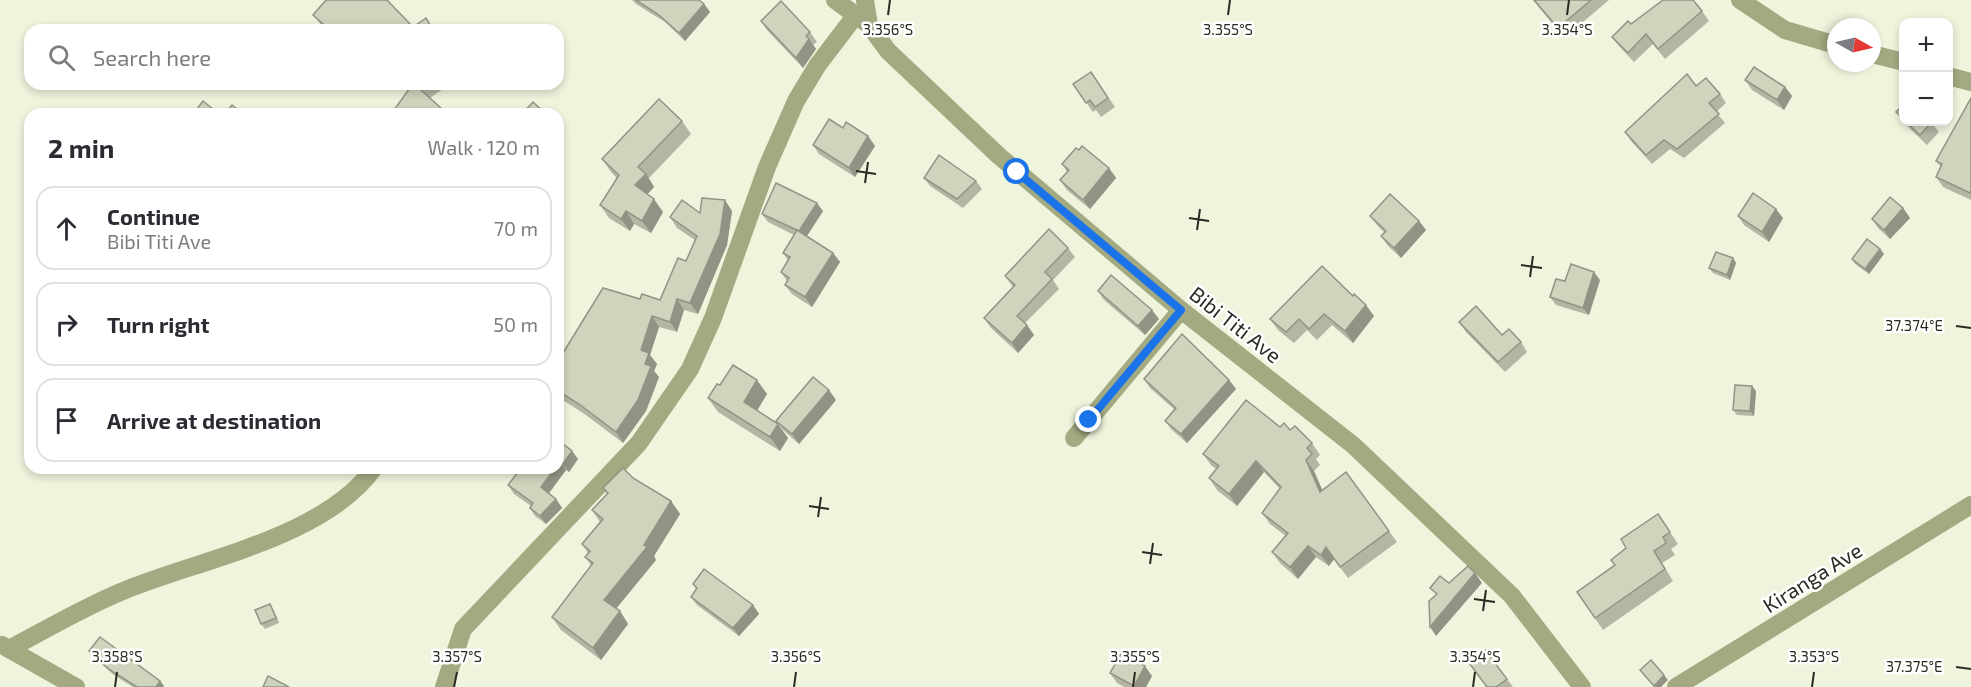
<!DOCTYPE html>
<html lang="en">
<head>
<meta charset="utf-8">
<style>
  :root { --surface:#fff; --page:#f2f2f3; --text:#2b2b33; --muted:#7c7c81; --line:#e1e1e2 }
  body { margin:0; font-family:"Exo 2",sans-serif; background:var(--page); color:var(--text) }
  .controls { position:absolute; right:18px; top:18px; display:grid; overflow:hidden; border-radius:12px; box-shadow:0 3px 9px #0003 }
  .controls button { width:54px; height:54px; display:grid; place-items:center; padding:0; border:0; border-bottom:2px solid var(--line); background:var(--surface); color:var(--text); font:30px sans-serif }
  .compass { position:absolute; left:1827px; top:18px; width:54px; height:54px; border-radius:50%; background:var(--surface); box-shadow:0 3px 9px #0003; rotate:98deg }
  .stop { position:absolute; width:18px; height:18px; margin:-14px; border:4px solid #1a73e8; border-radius:50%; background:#fff }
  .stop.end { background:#1a73e8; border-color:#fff; box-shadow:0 2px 6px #0008 }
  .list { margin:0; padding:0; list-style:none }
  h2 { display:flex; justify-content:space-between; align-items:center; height:78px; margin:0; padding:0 24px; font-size:26px }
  h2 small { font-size:20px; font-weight:400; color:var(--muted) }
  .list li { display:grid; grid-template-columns:39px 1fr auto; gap:18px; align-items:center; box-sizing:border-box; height:84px; margin:0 12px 12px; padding:0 12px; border:2px solid var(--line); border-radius:18px }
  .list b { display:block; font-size:22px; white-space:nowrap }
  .list p { margin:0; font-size:20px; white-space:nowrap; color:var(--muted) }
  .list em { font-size:20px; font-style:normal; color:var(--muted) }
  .icon { flex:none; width:33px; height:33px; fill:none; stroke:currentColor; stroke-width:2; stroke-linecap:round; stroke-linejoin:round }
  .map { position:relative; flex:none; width:1971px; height:687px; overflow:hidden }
  .search { position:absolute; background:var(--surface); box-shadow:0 3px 9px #0003; left:24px; top:24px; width:540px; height:66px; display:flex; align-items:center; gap:15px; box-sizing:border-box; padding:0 21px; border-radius:18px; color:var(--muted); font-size:22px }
  .panel { position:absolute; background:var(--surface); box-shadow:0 3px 9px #0003; left:24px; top:108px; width:540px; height:366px; border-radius:18px }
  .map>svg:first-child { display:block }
</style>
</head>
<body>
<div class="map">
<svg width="1971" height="687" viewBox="0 0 1971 687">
  <rect width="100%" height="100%" fill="#eff4dd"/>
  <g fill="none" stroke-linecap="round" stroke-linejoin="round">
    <!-- minor -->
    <g stroke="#a3aa81" stroke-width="18">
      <polyline points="835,0 865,22"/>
      <polyline points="865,0 869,25 888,51 999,156 1181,310 1353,445 1512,596 1582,687"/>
      <polyline points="1740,0 1785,30 1836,45"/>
      <polyline points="1872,54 1904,62"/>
      <polyline points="1948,76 1971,82"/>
      <polyline points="1074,438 1181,310"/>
      <polyline points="2,645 76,687"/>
      <path d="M9,649C47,629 84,607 123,591C200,559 324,538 374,468"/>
      <polyline points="444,687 463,629 639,443 690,369 713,318 767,167 796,101 817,66 855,16"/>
      <polyline points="1676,687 1971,505"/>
    </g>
  </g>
  <!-- wall -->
  <g fill="#b2b6a3">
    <polygon points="632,0 699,0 704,4 710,12 685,41 665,22 636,4"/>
    <polygon points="1533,0 1609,0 1564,38"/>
    <polygon points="1702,11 1709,21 1665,59 1653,44 1634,62 1619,46 1612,37 1631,24"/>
    <polygon points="313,15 413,27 426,18 434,30 317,30 322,26"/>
    <polygon points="761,21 810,32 817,42 813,45 816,49 803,68 767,30"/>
    <polygon points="1091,72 1115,107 1101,117 1096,110 1093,112 1073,84"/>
    <polygon points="1745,80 1785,87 1792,96 1784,110 1752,90"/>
    <polygon points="411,84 450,84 430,98 441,108 446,114 397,114 394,110 412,85"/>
    <polygon points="1696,86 1720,94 1726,103 1716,112 1725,123 1684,158 1670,149 1652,164 1631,141 1625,132"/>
    <polygon points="1971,98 1971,200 1943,187 1936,177 1941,167 1936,161"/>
    <polygon points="1904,104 1904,122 1931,122 1939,132 1927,145 1903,122 1896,112"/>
    <polygon points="682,121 691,134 649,178 654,187 647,194 663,212 651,233 634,224 630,231 609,218 600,205 617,178 611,172 602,159"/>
    <polygon points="843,128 868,136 875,146 855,177 819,154 813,145"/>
    <polygon points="1062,164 1109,168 1116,178 1090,209 1067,190 1060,180 1067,172"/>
    <polygon points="924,178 976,181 982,189 963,208 930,186"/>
    <polygon points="1903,208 1910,218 1890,239 1878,228 1872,219"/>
    <polygon points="732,211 727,245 698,314 684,310 677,332 659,327 650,355 657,364 654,371 659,377 646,411 623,443 586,415 558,397 558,361 640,299 660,300 686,261 695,240 677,228 670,217 700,213"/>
    <polygon points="823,211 807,236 833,253 840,262 812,307 792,294 785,285 787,281 781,272 788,260 783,253 794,235 768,222 762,214"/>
    <polygon points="1370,216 1419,221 1426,230 1401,258 1388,246 1381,236 1384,232 1377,225"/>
    <polygon points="1738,216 1783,218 1769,242 1744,225"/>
    <polygon points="1068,248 1075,257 1053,280 1059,289 1025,323 1034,335 1018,353 991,328 984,318 1013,287 1005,276"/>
    <polygon points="1880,249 1884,254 1869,274 1855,264 1852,259"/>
    <polygon points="1733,258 1736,263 1730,280 1713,273 1709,268"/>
    <polygon points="1322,266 1374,316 1353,343 1332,325 1317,340 1307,330 1294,343 1278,330 1270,319"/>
    <polygon points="1600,280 1589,315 1556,305 1550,297 1565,281"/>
    <polygon points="1098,291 1159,319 1145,335 1104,300"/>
    <polygon points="1459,322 1502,335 1521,342 1527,352 1505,372 1466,332"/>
    <polygon points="1144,379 1229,380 1236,389 1187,443 1172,430 1165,421 1175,410 1150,388"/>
    <polygon points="720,385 767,394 757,410 788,438 780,451 718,412 708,398"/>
    <polygon points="1756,391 1754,416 1737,415 1733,410"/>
    <polygon points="836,400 799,444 783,430 776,421"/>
    <polygon points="1280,427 1312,443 1320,455 1316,459 1320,465 1314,471 1322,490 1346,472 1397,542 1348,578 1334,559 1329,566 1316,557 1298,579 1280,563 1272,552 1286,536 1270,524 1262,513 1280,489 1264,472 1237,506 1217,490 1209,478 1216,469 1211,465 1203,454"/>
    <polygon points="558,440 572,451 578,459 569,472 566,470 548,493 556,499 562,508 546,524 535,516 530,508 531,506 514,494 508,485"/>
    <polygon points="633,478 671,501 680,514 654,556 656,560 616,609 620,611 628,624 601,660 561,630 552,617 591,565 585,557 588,553 582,544 600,522 592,510 607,494 603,488"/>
    <polygon points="1658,514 1678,544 1671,549 1675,555 1662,563 1673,581 1603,630 1577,592 1614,565 1626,548"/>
    <polygon points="693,584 753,605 759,614 739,636 697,605 691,597 696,589"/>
    <polygon points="273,609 279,623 265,629 261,624"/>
    <polygon points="1485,650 1513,687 1486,687"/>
    <polygon points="89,651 160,681 164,686 163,687 133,687 114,675 92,656"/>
    <polygon points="1110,673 1152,676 1146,687 1124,687 1117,683"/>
  </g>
  <!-- shaded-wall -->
  <g fill="#919484">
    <polygon points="704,4 710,12 685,41 679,33"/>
    <polygon points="809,39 816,49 803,68 796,58"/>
    <polygon points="1785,87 1792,96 1784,110 1777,100"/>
    <polygon points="441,108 446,114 436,114"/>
    <polygon points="868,136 875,146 855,177 849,168"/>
    <polygon points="1109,168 1116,178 1090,209 1083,200"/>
    <polygon points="646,174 654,187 644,198 635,185"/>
    <polygon points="654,199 663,212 651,233 642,221"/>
    <polygon points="725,200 732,211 727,245 698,314 690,303"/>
    <polygon points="817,203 823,211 805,239 799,231"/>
    <polygon points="1903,208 1910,218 1890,239 1884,230"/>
    <polygon points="1776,209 1783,218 1769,242 1762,232"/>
    <polygon points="626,211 634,224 630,231 621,219"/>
    <polygon points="1419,221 1426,230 1401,258 1394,248"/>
    <polygon points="1880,249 1884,254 1869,274 1865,269"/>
    <polygon points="833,253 840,262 812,307 805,297"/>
    <polygon points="1733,258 1736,263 1730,280 1727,275"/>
    <polygon points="1594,272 1600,280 1589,315 1583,308"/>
    <polygon points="677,299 684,310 677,332 670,322"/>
    <polygon points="1366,305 1374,316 1353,343 1345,331"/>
    <polygon points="1152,310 1159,319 1145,335 1138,326"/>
    <polygon points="652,316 659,327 650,355 657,364 654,371 659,377 646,411 623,443 616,432 645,364 641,350"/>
    <polygon points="1027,325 1034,335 1018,353 1012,343"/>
    <polygon points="757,380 767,394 754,416 744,402"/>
    <polygon points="1229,380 1236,389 1187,443 1181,434"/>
    <polygon points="1752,386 1756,391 1754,416 1750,411"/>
    <polygon points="829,390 836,400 799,444 792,434"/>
    <polygon points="778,424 788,438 780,451 770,437"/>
    <polygon points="572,451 578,459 569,472 563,464"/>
    <polygon points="1306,460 1314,471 1328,503 1320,492"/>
    <polygon points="560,461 566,470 547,496 541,487 555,468 558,468 558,464"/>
    <polygon points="1256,461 1264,472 1237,506 1229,494"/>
    <polygon points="556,499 562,508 546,524 540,516"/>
    <polygon points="671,501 680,514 654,556 656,560 613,612 604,600 644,545"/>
    <polygon points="1308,546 1316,557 1298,579 1290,567"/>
    <polygon points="1326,547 1334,559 1329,566 1321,555"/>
    <polygon points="1475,573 1482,583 1436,636 1430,627"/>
    <polygon points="270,604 273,609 279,623 276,618"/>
    <polygon points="753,605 759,614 739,636 733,628"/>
    <polygon points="620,611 628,624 601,660 593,648"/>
    <polygon points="1145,666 1152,676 1146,687 1134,687"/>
    <polygon points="1664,675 1668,680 1661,687 1654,687"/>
    <polygon points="160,681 164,686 163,687 156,687"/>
  </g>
  <!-- building -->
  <g fill="#cfd4bd" stroke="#919484" stroke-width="1.5">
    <polygon points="326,0 387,0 413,27 426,18 433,30 377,30 376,29 375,30 317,30 324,25 313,15"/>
    <polygon points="636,0 699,0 704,4 679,33 659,15"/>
    <polygon points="1534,0 1591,0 1558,28"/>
    <polygon points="1663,0 1693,0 1702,11 1658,49 1646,34 1628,53 1612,37 1628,21 1631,24"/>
    <polygon points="781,1 810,32 806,36 809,39 796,58 761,21"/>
    <polygon points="1754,67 1785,87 1777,100 1745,80"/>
    <polygon points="1091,72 1108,98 1095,107 1090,100 1086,103 1073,84"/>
    <polygon points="1687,74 1696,86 1706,78 1720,94 1709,103 1719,114 1677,149 1664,140 1646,155 1625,132"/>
    <polygon points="411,84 430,84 421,90 441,108 436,114 399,114 394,110 412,85"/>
    <polygon points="1971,98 1971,191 1970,193 1936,177 1942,164 1936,161"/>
    <polygon points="659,99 682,121 638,167 646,174 635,185 654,199 642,221 626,211 621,219 600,205 619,175 602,159"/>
    <polygon points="203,101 219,114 193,114"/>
    <polygon points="533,102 546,114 522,114"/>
    <polygon points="1904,104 1904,119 1896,112"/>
    <polygon points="232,105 243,114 225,114"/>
    <polygon points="829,119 843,128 846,122 868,136 849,168 813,145"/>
    <polygon points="1906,122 1932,122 1920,135"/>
    <polygon points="1082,146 1109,168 1083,200 1060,180 1069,170 1062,164 1076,148 1079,150"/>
    <polygon points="939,155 976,181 957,199 924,178"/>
    <polygon points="30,170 30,178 27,176"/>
    <polygon points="776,183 817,203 799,231 762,214"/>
    <polygon points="1753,193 1776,209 1762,232 1738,216"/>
    <polygon points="1390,194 1419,221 1394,248 1381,236 1386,231 1370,216"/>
    <polygon points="1890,197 1903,208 1884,230 1872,219"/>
    <polygon points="702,198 725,200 720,234 690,303 677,299 670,322 652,316 641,350 649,353 645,364 651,366 638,400 616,432 579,404 558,391 558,361 603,288 640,299 642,294 660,300 678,258 686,261 697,236 670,217 682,200 700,213"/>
    <polygon points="1049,229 1068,248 1045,272 1052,279 1017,316 1027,325 1012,343 984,318 1015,285 1005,276"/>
    <polygon points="797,230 833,253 805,297 785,285 789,278 781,272 790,257 783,253"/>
    <polygon points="1867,239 1880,249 1865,269 1852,259"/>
    <polygon points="1716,252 1733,258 1727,275 1709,268"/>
    <polygon points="1571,264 1594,272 1583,308 1550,297 1556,279 1565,281"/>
    <polygon points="1322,266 1353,296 1354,294 1366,305 1345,331 1324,314 1309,329 1299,319 1286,332 1270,319"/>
    <polygon points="1111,275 1152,310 1138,326 1098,291"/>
    <polygon points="1476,306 1502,335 1509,329 1521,342 1498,362 1459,322"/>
    <polygon points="1182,334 1229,380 1181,434 1165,421 1176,408 1144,379"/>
    <polygon points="733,365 757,380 744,402 778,424 770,437 708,398 717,384 720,385"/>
    <polygon points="813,377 829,390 792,434 776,421"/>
    <polygon points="1735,385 1752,386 1750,411 1733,410"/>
    <polygon points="1246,400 1280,427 1284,423 1290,430 1295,426 1312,443 1307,448 1312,454 1306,460 1320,492 1346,472 1389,531 1340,567 1326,547 1321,555 1308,546 1290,567 1272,552 1288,533 1262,513 1281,487 1256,461 1229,494 1209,478 1219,466 1203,454"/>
    <polygon points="558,440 572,451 563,464 560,461 558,464"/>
    <polygon points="521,468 555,468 541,487 556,499 540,516 530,508 533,503 508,485"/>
    <polygon points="623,468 633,478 671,501 644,545 647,547 604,600 620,611 593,648 552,617 593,563 585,557 590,551 582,544 603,519 592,510 608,493 603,488"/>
    <polygon points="1658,514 1670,532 1663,537 1666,543 1654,551 1665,569 1595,618 1577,592 1615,565 1611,560 1626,548 1621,539"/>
    <polygon points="1468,566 1475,573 1430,627 1429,601 1437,594 1430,588 1440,576 1449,583"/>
    <polygon points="704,569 753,605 733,628 691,597 697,588 693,584"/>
    <polygon points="270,604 276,618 261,624 255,610"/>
    <polygon points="100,637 160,681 156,687 137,687 110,670 89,651"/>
    <polygon points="1485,650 1507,679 1496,687 1487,687 1469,663"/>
    <polygon points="1122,652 1145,666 1134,686 1110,673"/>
    <polygon points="1651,660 1664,675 1654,686 1640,670"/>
    <polygon points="268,676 289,687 263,687"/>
  </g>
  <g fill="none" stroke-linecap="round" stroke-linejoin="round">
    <!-- route -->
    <polyline stroke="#1a73e8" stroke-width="8" points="1017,172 1181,310 1089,420"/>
  </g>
  <!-- ticks -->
  <path fill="none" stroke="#2a2b23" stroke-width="2" d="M888,15L890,0M1228,15L1230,0M1567,15L1569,0M856,171L876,174M865,183L868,162M1189,218L1209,221M1197,230L1200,209M1521,265L1542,268M1530,277L1533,256M1956,326L1971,328M809,506L829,509M818,517L821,497M1142,552L1162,555M1150,564L1153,543M1474,599L1495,602M1483,611L1486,590M1956,667L1971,669M115,687L117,672M454,687L457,672M794,687L796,672M1133,687L1135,672M1473,687L1475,672M1812,687L1814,672"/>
  <g text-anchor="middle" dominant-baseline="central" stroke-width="5" stroke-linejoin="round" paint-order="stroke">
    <!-- street labels -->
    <g font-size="21" fill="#2a2b23" stroke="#fff">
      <text transform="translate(1236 324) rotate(38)">Bibi Titi Ave</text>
      <text transform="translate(1812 577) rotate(-32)">Kiranga Ave</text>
    </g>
  </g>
  <g font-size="15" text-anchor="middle" fill="#2a2b23" stroke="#fff" stroke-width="5" stroke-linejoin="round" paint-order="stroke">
    <text x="888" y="35">3.356°S</text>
    <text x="1228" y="35">3.355°S</text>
    <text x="1567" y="35">3.354°S</text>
    <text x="1914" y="331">37.374°E</text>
    <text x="117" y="662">3.358°S</text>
    <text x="457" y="662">3.357°S</text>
    <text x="796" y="662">3.356°S</text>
    <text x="1135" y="662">3.355°S</text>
    <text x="1475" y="662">3.354°S</text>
    <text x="1814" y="662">3.353°S</text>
    <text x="1914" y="672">37.375°E</text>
  </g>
</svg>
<div class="controls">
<button>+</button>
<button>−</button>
</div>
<svg class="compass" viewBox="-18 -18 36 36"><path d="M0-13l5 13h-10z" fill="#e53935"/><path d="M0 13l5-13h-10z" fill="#7c7c81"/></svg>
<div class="stop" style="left:1017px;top:172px"></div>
<div class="stop end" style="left:1089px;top:420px"></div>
<div class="search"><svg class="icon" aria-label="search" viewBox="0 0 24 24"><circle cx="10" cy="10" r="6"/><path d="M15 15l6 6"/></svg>Search here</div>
<section class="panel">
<h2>2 min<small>Walk · 120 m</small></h2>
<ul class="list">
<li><svg class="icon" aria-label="ahead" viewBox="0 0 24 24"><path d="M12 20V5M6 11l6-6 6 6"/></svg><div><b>Continue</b><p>Bibi Titi Ave</p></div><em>70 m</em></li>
<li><svg class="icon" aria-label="right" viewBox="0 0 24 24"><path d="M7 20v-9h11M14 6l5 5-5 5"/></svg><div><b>Turn right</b></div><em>50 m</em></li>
<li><svg class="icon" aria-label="arrive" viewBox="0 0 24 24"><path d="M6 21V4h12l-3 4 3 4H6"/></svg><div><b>Arrive at destination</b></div></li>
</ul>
</section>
</div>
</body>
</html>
